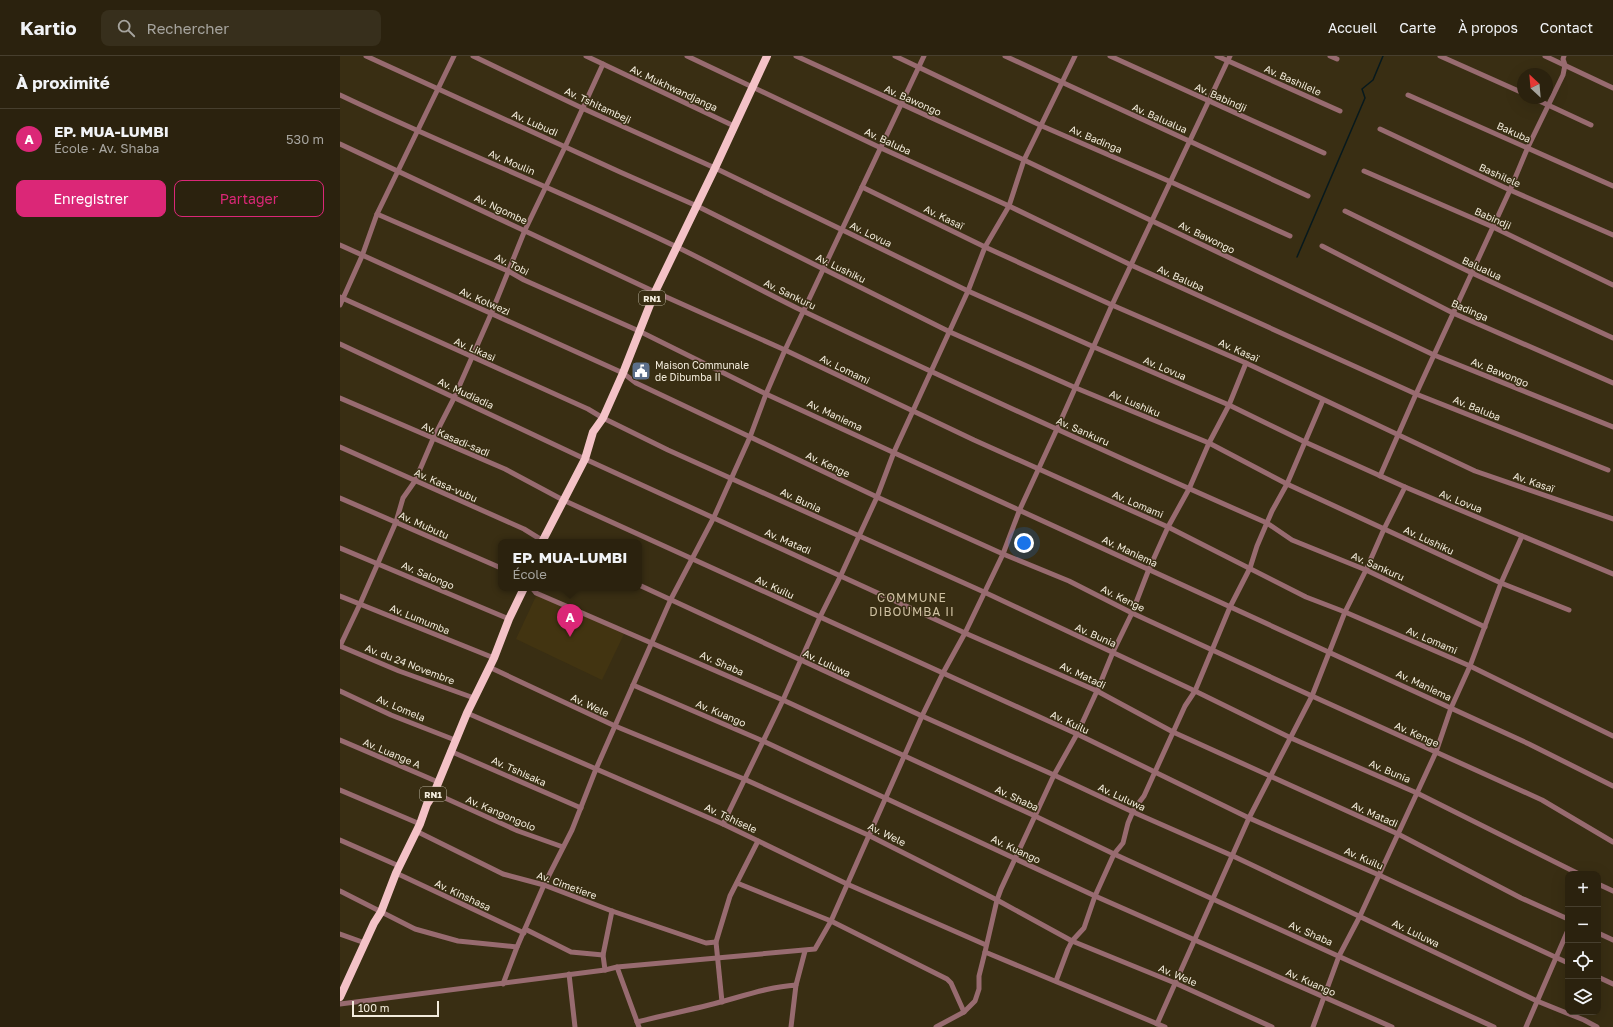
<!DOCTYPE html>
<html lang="fr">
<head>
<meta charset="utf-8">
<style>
  :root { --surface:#2b220e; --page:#372f1c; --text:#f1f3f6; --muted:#a6a49e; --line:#473f2e; --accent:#db2777 }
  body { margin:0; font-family:"Golos Text",sans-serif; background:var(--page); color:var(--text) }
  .controls { position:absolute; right:12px; bottom:12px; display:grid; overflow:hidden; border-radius:8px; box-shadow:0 4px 16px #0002 }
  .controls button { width:36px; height:36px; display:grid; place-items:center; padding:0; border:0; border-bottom:1px solid var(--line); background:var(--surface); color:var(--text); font:20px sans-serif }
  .compass { position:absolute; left:1177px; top:12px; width:36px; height:36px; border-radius:50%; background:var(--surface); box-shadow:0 4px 16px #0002; rotate:334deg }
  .scale { position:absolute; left:12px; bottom:10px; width:87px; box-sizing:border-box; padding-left:4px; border:2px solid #f3ecdc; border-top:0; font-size:11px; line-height:14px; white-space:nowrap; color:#f3ecdc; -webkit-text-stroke:3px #392e13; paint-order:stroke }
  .you { position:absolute; left:684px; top:487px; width:14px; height:14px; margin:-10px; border:3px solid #fff; border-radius:50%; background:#1a73e8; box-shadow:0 0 0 6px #1a73e833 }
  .badge { display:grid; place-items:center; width:26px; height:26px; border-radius:50%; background:var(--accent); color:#fff; font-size:13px; font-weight:700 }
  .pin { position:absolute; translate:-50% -33px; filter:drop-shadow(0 1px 2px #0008) }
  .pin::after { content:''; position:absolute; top:21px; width:14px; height:12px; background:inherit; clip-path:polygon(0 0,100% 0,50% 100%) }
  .popup { position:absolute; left:158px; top:483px; width:144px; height:52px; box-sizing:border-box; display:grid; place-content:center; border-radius:8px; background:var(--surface); filter:drop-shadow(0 1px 3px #0005); font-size:13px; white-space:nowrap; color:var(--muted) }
  .popup b { font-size:15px; color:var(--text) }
  .popup::after { content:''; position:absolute; left:50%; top:100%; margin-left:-8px; border:8px solid transparent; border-top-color:var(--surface) }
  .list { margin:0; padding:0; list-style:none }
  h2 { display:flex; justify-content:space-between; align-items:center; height:52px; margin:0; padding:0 16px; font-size:17px }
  h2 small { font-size:13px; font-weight:400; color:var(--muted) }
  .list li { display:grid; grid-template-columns:26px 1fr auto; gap:12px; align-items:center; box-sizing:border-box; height:60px; padding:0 16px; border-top:1px solid var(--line) }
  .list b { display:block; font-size:15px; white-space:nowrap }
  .list p { margin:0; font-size:13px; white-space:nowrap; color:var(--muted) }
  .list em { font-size:13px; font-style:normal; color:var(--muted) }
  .actions { display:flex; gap:8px; padding:12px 16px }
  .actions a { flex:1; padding:9px 0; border:1px solid var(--accent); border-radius:8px; text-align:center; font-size:14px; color:var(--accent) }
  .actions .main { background:var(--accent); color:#fff }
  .icon { flex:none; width:22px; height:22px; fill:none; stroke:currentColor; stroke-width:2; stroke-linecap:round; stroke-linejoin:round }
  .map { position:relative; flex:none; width:1273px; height:971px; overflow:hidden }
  header { display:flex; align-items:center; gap:24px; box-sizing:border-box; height:56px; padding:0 20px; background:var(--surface); border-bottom:1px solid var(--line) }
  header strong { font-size:19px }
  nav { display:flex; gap:22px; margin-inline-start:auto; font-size:14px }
  .search { width:280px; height:36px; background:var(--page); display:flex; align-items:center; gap:10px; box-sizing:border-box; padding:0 14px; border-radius:8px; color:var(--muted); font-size:15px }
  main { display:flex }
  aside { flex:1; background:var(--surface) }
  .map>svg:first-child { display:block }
</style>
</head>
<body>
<header>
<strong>Kartio</strong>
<div class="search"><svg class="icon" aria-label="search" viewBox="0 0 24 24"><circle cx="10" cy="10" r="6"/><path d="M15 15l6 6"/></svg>Rechercher</div>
<nav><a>Accueil</a><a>Carte</a><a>À propos</a><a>Contact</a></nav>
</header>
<main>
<aside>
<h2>À proximité<small></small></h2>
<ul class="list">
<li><span class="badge">A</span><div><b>EP. MUA-LUMBI</b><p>École · Av. Shaba</p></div><em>530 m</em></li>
</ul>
<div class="actions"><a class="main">Enregistrer</a><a>Partager</a></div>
</aside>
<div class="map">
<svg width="1273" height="971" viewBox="0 0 1273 971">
  <rect width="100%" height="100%" fill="#392e13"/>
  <!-- built -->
  <polygon fill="#423411" points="197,538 284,578 262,624 176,583"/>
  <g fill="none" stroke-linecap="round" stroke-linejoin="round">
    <!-- stream -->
    <polyline stroke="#07191d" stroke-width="1.5" points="957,201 1025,42 1022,33 1033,24 1043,0"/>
    <!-- minor -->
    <g stroke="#986b70" stroke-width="5">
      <polyline points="26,0 280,116 357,150 610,276 736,332 869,387 947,428 1161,527 1229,554"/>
      <polyline points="133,0 242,52 375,112 628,235 754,291 889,349 965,386 1065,431 1273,518"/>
      <polyline points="246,0 394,70"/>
      <polyline points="347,0 541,92 669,150 791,209 1076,338 1268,414"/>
      <polyline points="456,0 684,104 1094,299 1273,371"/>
      <polyline points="555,0 702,70 831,126 950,180"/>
      <polyline points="665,0 968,140"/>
      <polyline points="770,0 984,97"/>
      <polyline points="877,0 1000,55"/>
      <polyline points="990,0 997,3"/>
      <polyline points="1100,0 1183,37"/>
      <polyline points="1205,0 1273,32"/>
      <path d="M0,39C111,92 226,137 337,191C380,212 422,235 465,256C618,329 772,399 927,467L952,484L1026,514L1145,571"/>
      <polyline points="1068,39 1273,130"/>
      <polyline points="1193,42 1251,69"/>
      <polyline points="1040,73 1170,134 1273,179"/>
      <polyline points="0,88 315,236 445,294 634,384 828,471 966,541 1005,556 1130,610 1273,680"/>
      <polyline points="1024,115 1153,171 1273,229"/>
      <polyline points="522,131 645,191 772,249 906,307 1135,415 1273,463"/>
      <polyline points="1005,155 1132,217 1273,282"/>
      <polyline points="37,158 168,215 184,224 299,275 426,338 1189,688 1273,730"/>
      <polyline points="0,189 283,317 296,327 537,441 663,498 729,525 792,557 972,640 1202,744 1273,786"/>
      <polyline points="982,190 1113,257 1273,327"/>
      <polyline points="0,241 248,353 263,362 328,394 644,536 855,635 951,682 1077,737 1239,818"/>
      <polyline points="0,249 22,200 37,158 114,0"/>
      <polyline points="0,288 245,403 625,577 757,635 833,676 1058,778 1181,842 1228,863"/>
      <polyline points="0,342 165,413 223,444 737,678 909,762 1039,819 1228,907"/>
      <polyline points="0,391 184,473 205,486"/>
      <polyline points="1040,420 1076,338 1170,134 1188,91 1223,19 1225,9 1223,3 1224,0"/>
      <polyline points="0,442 161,512"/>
      <polyline points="0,492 169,563"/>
      <polyline points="299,529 582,660 714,719 793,756 893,800 1197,945 1244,964 1257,971"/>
      <polyline points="192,532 196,537 443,644 695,760 774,798 1154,971"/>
      <polyline points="0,540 154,602"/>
      <polyline points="149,611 275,670 404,723 528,779 657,844 732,885 835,927 932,971"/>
      <polyline points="293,629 423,685 755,840 1052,971"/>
      <polyline points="0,635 51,659 115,684"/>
      <polyline points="134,642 59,615 0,590 20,548 56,466 63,442 75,425 93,383 114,342 151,258 185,174 225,91 263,8"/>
      <polyline points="127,657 383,768 507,828 646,889"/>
      <polyline points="0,684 98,726"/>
      <polyline points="110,695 241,752"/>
      <polyline points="0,734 80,768"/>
      <polyline points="94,737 178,775 223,791"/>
      <polyline points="383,768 443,644 480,561 501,519 537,441 554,396 628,235 645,191 669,150 684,104 735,0"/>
      <polyline points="76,775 163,818 204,829 272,855 366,887 376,886"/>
      <polyline points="0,784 59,810"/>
      <polyline points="56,817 184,877"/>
      <polyline points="397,827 491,865 607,923 611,927 624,956"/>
      <polyline points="1258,828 1273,835"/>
      <polyline points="0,835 75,873 118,885 177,891"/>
      <polyline points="185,873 231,896 263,899"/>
      <polyline points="1258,877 1273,884"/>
      <polyline points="0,878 25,887"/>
      <polyline points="645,896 657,844 661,833 714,719 737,678 757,635 773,596 792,557 809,513 828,471 849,433 869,387 889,349 906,307"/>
      <polyline points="277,911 299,971"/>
      <polyline points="265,914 263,899 272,855"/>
      <polyline points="229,918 235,971"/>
      <polyline points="1258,921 1273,928"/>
      <polyline points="716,925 728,893 732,885 744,872 755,840 774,798 783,787 788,767 794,753 804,740 845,650 855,635 890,551 910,512 917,490 932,455 947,428 983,344"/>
      <polyline points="163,928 177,891 204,829 232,774 256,713 331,543 374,461 410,381 426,338 445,294 584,0"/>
      <polyline points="456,929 465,895"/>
      <polyline points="382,946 376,886 390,840 418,785"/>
      <polyline points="0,948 265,914 277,911 475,893 491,865 582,660 603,617 625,577 663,498 680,453 717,373 772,249 890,0"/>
      <path d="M297,966C321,960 345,955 369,949C398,942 426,931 456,929L451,971"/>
      <polyline points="817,968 909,762 972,640 1005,556 1026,514 1044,473 1065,431"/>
      <polyline points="596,971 624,956 635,945 639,933 639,920 645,896 825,971"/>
      <polyline points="973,971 999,900 1020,860 1096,696 1111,652 1130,610 1161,527 1182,480"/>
      <polyline points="1186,971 1228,874"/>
    </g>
    <!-- trunk -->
    <g stroke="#f4c2c7" stroke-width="8">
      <polyline points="202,486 245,403 253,376 263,362 283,317 315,236 375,112 427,0"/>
      <polyline points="0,941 34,867 41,856 56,817 80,768 87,748 94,737 127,657 154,602 169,563 184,532"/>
    </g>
  </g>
  <!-- icons -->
  <defs>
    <g id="civic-square" transform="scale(1)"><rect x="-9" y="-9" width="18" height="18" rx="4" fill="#5c6f8a" stroke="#392e13"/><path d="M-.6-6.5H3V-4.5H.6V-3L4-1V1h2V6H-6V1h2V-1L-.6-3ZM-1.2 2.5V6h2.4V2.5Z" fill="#fff"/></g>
  </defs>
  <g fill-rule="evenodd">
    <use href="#civic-square" x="301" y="315"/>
  </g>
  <g text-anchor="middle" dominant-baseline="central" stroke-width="3" stroke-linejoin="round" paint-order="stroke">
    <!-- shield labels -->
    <g fill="#392e13" stroke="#bbb3a0" stroke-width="1">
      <rect x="299" y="235" width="26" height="14" rx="3"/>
      <rect x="80" y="731" width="26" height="14" rx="3"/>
    </g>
    <g font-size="9" font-weight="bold" fill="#f3ecdc">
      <text x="312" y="242">RN1</text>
      <text x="93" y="738">RN1</text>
    </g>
    <!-- street labels -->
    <g font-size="10" fill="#f3ecdc" stroke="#392e13">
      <text transform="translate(953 24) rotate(24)">Av. Bashilele</text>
      <text transform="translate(334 32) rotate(25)">Av. Mukhwandjanga</text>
      <text transform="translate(881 41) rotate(24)">Av. Babindji</text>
      <text transform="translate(573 44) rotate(24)">Av. Bawongo</text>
      <text transform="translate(258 49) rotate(25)">Av. Tshitambeji</text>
      <text transform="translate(820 62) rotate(24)">Av. Balualua</text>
      <text transform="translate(195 67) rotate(24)">Av. Lubudi</text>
      <text transform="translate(1174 76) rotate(24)">Bakuba</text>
      <text transform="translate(756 83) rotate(23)">Av. Badinga</text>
      <text transform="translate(548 85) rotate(25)">Av. Baluba</text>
      <text transform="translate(172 106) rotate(23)">Av. Moulin</text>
      <text transform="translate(1160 119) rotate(24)">Bashilele</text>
      <text transform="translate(161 153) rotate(25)">Av. Ngombe</text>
      <text transform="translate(604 161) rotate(26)">Av. Kasaï</text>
      <text transform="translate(1153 162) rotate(24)">Babindji</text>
      <text transform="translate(531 178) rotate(26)">Av. Lovua</text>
      <text transform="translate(867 181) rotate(26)">Av. Bawongo</text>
      <text transform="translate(172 208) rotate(26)">Av. Tobi</text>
      <text transform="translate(501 212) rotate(26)">Av. Lushiku</text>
      <text transform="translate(1142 212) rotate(25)">Balualua</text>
      <text transform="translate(841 222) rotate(24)">Av. Baluba</text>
      <text transform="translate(450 238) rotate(26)">Av. Sankuru</text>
      <text transform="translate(145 245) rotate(24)">Av. Kolwezi</text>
      <text transform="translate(1130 254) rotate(24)">Badinga</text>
      <text transform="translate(135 293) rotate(24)">Av. Likasi</text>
      <text transform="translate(899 294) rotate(24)">Av. Kasaï</text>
      <text transform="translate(825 312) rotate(23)">Av. Lovua</text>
      <text transform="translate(505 313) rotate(26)">Av. Lomami</text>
      <text transform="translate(1160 316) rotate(22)">Av. Bawongo</text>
      <text transform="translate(126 337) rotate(25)">Av. Mudiadia</text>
      <text transform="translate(795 347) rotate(23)">Av. Lushiku</text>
      <text transform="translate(1137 352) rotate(22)">Av. Baluba</text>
      <text transform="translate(495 359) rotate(25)">Av. Maniema</text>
      <text transform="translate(743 375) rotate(24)">Av. Sankuru</text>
      <text transform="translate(116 383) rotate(23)">Av. Kasadi-sadi</text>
      <text transform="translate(488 408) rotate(25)">Av. Kenge</text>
      <text transform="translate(1194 426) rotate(19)">Av. Kasaï</text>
      <text transform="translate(106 429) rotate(24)">Av. Kasa-vubu</text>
      <text transform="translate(461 444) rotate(25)">Av. Bunia</text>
      <text transform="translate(1121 445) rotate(22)">Av. Lovua</text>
      <text transform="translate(798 448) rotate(23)">Av. Lomami</text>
      <text transform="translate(84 469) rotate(24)">Av. Mubutu</text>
      <text transform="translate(1089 484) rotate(25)">Av. Lushiku</text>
      <text transform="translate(448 485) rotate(24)">Av. Matadi</text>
      <text transform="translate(790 495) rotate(25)">Av. Maniema</text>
      <text transform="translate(1038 510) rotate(24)">Av. Sankuru</text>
      <text transform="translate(88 519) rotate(23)">Av. Salongo</text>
      <text transform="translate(435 531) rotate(25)">Av. Kuilu</text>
      <text transform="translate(783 542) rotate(26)">Av. Kenge</text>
      <text transform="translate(80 563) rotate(22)">Av. Lumumba</text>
      <text transform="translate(756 579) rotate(24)">Av. Bunia</text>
      <text transform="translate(1092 584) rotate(23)">Av. Lomami</text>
      <text transform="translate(382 607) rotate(24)">Av. Shaba</text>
      <text transform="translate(487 607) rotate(25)">Av. Luluwa</text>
      <text transform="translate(70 608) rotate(21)">Av. du 24 Novembre</text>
      <text transform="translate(743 619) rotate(25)">Av. Matadi</text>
      <text transform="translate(1084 629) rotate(25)">Av. Maniema</text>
      <text transform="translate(250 649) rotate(25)">Av. Wele</text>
      <text transform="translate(61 652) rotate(23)">Av. Lomela</text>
      <text transform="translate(381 657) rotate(23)">Av. Kuango</text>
      <text transform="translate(730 666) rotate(25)">Av. Kuilu</text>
      <text transform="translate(1077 678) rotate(24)">Av. Kenge</text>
      <text transform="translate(52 697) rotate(23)">Av. Luange A</text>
      <text transform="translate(179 715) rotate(24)">Av. Tshisaka</text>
      <text transform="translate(1050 715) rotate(23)">Av. Bunia</text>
      <text transform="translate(782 741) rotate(25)">Av. Luluwa</text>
      <text transform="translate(677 742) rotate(25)">Av. Shaba</text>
      <text transform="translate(161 757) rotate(23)">Av. Kangongolo</text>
      <text transform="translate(1035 758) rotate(24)">Av. Matadi</text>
      <text transform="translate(391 762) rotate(25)">Av. Tshisele</text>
      <text transform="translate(547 778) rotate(26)">Av. Wele</text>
      <text transform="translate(676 793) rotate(25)">Av. Kuango</text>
      <text transform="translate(1024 802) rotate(24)">Av. Kuilu</text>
      <text transform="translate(227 829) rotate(20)">Av. Cimetiere</text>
      <text transform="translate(123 839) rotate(25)">Av. Kinshasa</text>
      <text transform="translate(971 877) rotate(24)">Av. Shaba</text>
      <text transform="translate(1076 877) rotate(26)">Av. Luluwa</text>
      <text transform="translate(838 919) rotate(23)">Av. Wele</text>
      <text transform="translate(971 926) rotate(24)">Av. Kuango</text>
    </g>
    <!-- poi labels -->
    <g font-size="10" fill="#f3ecdc" stroke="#392e13" text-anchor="start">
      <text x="315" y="309">Maison Communale<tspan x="315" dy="12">de Dibumba II</tspan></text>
    </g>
    <!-- quarter labels -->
    <g font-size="12" letter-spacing="1" fill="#cfc1a2" stroke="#392e13">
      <text x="572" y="541">COMMUNE<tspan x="572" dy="14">DIBOUMBA II</tspan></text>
    </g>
  </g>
</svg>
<div class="controls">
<button>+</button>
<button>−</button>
<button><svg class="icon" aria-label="locate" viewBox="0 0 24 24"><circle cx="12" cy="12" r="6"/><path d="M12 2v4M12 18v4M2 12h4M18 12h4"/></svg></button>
<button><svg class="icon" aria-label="layers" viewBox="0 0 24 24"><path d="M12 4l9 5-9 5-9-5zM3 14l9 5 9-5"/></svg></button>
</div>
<svg class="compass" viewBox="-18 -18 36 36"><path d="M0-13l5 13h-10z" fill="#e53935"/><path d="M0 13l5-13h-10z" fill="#a6a49e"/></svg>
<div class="scale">100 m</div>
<div class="you"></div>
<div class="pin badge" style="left:230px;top:581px">A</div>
<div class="popup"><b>EP. MUA-LUMBI</b>École</div>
</div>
</main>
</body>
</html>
